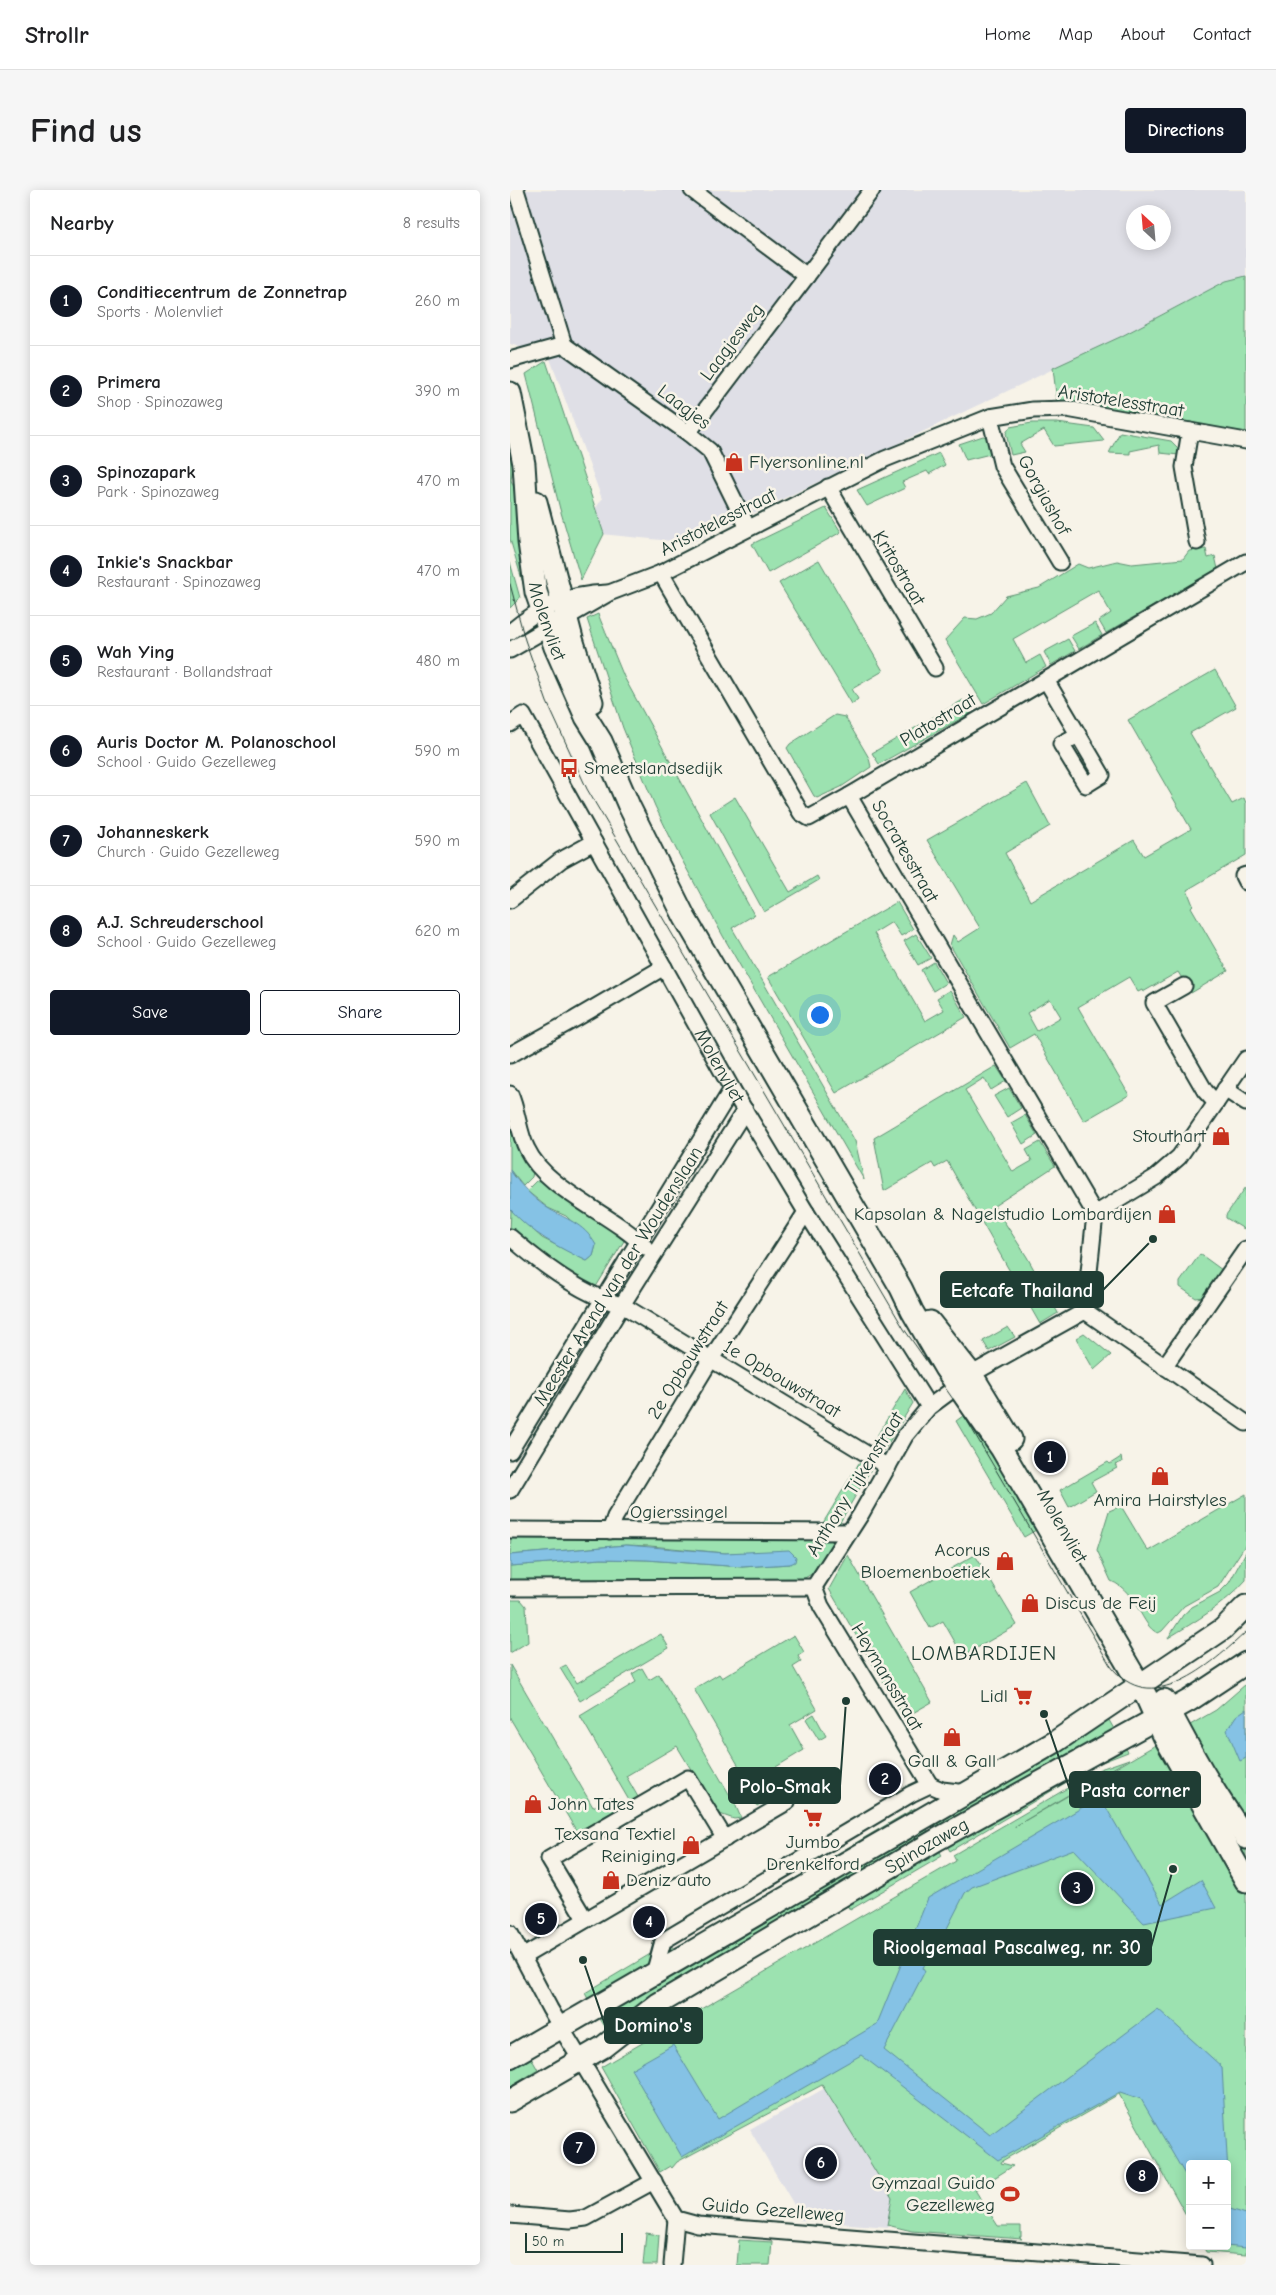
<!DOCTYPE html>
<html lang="en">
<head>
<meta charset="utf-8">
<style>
  :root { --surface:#fff; --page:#f6f6f6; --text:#202124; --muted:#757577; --line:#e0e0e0; --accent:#111827 }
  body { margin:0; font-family:"Comic Neue",sans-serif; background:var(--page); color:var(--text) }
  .controls { position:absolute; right:15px; bottom:15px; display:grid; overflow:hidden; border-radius:5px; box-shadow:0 2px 12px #0003 }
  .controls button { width:45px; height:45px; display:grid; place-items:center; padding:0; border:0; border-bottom:1px solid var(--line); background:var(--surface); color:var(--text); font:25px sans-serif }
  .compass { position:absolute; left:616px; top:15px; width:45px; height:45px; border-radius:50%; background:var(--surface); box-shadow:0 2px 12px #0003; rotate:334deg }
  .scale { position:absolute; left:15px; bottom:12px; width:98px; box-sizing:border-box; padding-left:5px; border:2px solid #1f3d34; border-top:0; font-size:14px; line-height:18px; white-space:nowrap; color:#1f3d34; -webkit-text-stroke:4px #f7f3e8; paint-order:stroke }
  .you { position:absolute; left:309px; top:824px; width:18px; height:18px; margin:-12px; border:4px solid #fff; border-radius:50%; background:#1a73e8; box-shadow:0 0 0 8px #1a73e833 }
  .badge { display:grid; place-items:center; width:32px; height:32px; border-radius:50%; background:var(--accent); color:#fff; font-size:16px; font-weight:700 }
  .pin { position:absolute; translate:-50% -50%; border:2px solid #fff; box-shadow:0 1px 5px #0006 }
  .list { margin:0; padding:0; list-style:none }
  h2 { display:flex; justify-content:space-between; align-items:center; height:65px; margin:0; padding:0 20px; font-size:21px }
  h2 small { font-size:16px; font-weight:400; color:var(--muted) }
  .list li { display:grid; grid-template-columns:32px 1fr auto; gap:15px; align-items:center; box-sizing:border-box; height:90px; padding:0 20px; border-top:1px solid var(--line) }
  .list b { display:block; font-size:19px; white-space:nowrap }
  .list p { margin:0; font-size:16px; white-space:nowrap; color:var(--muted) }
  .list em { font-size:16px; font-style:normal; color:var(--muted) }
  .actions { display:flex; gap:10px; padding:15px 20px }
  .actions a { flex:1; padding:11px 0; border:1px solid var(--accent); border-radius:5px; text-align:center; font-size:18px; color:var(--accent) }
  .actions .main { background:var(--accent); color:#fff }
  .map { position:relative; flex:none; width:736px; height:2075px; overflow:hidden; border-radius:5px }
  header { display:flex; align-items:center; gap:30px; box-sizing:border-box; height:70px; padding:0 25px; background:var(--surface); border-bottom:1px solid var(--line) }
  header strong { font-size:24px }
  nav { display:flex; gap:28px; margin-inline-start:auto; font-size:18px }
  .intro { display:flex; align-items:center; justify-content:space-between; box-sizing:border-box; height:120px; padding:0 30px }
  h1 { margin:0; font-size:35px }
  .button { padding:12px 22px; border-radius:5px; background:var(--accent); color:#fff; font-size:18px; font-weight:700 }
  main { display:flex; gap:30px; padding:0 30px }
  aside { flex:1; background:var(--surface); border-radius:5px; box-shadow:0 2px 12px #0003 }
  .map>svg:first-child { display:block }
</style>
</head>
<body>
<header>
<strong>Strollr</strong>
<nav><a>Home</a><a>Map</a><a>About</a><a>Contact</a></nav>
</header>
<div class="intro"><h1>Find us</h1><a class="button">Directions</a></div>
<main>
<aside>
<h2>Nearby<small>8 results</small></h2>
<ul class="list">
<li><span class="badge">1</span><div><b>Conditiecentrum de Zonnetrap</b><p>Sports · Molenvliet</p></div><em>260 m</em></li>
<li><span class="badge">2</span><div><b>Primera</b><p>Shop · Spinozaweg</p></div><em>390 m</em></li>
<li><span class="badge">3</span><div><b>Spinozapark</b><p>Park · Spinozaweg</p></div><em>470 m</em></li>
<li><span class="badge">4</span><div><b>Inkie's Snackbar</b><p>Restaurant · Spinozaweg</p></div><em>470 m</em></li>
<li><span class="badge">5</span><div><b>Wah Ying</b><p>Restaurant · Bollandstraat</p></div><em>480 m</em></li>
<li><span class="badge">6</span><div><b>Auris Doctor M. Polanoschool</b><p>School · Guido Gezelleweg</p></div><em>590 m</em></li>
<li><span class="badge">7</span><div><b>Johanneskerk</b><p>Church · Guido Gezelleweg</p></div><em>590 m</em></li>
<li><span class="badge">8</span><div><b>A.J. Schreuderschool</b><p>School · Guido Gezelleweg</p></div><em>620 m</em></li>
</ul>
<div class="actions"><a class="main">Save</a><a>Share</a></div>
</aside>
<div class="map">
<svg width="736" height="2075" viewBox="0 0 736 2075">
  <rect width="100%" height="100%" fill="#f7f3e8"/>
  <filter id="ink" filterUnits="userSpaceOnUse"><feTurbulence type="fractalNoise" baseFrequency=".02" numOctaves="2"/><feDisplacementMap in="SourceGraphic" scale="10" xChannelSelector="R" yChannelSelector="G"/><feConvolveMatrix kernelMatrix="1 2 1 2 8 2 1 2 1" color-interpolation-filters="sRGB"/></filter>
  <g filter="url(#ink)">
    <!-- built -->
    <g fill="#dfdfe6" fill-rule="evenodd">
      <path d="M0,0H736V86L716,91L610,147L181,353L91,344L81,325L92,309L39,166L0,154ZM624,22H654V52H624Z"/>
      <polygon points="317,1897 383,2007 379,2037 289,2030 290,2025 240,1940"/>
    </g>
    <!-- green -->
    <g fill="#9ce2b0" stroke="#5e9072" fill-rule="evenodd">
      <polygon points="736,86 736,245 547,213 543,178 610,147 716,91"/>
      <polygon points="36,171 94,344 71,390 50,319 16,184"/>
      <polygon points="522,233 547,233 584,238 594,251 544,256 534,240 510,254 515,262 501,265 496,243 500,237"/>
      <polygon points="0,238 5,262 1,290 12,317 15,400 0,349"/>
      <polygon points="610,242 661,251 669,259 669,265 650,263 649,255 620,261 620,264 599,263"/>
      <polygon points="473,246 478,247 484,263 456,270 449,254"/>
      <polygon points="429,263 435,275 419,284 417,281 392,292 395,298 357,316 347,300"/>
      <polygon points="316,318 331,342 258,383 242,354"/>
      <polygon points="696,359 698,368 705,366 708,379 596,443 589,431 601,423 588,400 503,449 516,473 530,465 536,477 473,514 435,450 455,428 467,429 481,423 496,406 529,398 568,374 578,378 607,371 622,374 673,369 679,361"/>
      <polygon points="309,370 373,481 342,499 348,509 342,514 269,393"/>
      <polygon points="0,372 10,408 0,418"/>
      <polygon points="88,424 114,487 244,725 222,738 345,951 354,990 213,746 166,659 145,616 113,538 77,429"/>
      <polygon points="585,433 592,445 569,459 561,446"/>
      <polygon points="558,449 565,461 541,475 534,462"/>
      <path d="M705,480L726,517L680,543L722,614L734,608L736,613V665L677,700L683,715L681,717L718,781L681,803L668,782L633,802L632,800L628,802L619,787L568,817L619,905L574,931L524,844L500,858L440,755L443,745L448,752L470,738L417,650L517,593L540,636L495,663L520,711L624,650L634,666L681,639L618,530ZM540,809L551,827L527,841L517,823Z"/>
      <polygon points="453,510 461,523 369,574 362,563"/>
      <polygon points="325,525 335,527 359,568 361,577 331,597 307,608 304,606 277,558 280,554"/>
      <polygon points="225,607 280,702 307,686 309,690 254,722 200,623"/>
      <polygon points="387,712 403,739 391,746 382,732 364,743 415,831 434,820 427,808 440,800 456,827 326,903 258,787"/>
      <polygon points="406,744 421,768 408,775 394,751"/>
      <polygon points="424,772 436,793 423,801 411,780"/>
      <polygon points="486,876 496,891 481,900 474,888 455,900 503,982 522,971 516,960 530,952 545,976 484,1016 517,1067 548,1123 530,1134 437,971 425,978 422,973 374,1001 364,948"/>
      <polygon points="499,898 511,918 497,927 484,906"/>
      <polygon points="0,913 24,977 22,987 13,996 0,980"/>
      <polygon points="515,925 527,945 513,954 501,933"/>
      <polygon points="34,990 117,1046 84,1100 0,1043 1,1020 32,1048 77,1071 83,1066 86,1055 56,1026 38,1018 17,1001 27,991"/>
      <polygon points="736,997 736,1039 734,1039 716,1028 716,1025"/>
      <polygon points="690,1064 712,1080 694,1107 686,1108 670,1097 670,1092"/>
      <polygon points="498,1137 505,1147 479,1161 473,1151"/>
      <polygon points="574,1143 601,1165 584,1180 566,1148"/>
      <polygon points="395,1199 403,1213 374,1260 370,1261 361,1256"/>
      <polygon points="457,1223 526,1340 514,1347 446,1231"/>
      <polygon points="611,1267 612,1272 605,1275 607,1278 581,1292 586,1301 559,1317 550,1300 598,1272 600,1274"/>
      <polygon points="349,1273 361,1279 329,1334 313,1333"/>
      <path d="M736,1304V1354L708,1397L674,1416L652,1441L648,1443C631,1437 628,1402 601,1391L587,1360L599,1321L611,1316L638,1361Z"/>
      <polygon points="1,1345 318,1346 323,1350 305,1382 293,1389 0,1390 0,1376 91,1369 137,1370 232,1377 280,1374 243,1363 215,1363 140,1356 116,1355 0,1365"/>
      <path d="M736,1362V1390C714,1415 686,1431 658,1448L673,1425L682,1417L710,1402L719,1393Z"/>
      <polygon points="338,1365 422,1512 401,1524 398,1520 392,1524 319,1399"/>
      <polygon points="465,1365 507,1435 453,1466 433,1431 420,1438 400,1402"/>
      <polygon points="0,1410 11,1410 16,1416 18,1452 0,1463"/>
      <polygon points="151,1444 159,1458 70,1511 50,1478 56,1475 67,1493"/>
      <polygon points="284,1445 294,1462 288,1466 291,1472 283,1477 307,1519 280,1535 294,1560 256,1583 267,1604 247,1616 242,1606 245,1604 184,1499 209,1484 212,1488"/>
      <polygon points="0,1475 83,1617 101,1607 108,1619 67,1642 0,1528"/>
      <polygon points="132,1478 139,1490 149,1484 225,1614 231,1628 224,1629 207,1623 167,1556 116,1586 128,1607 120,1612 70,1526 126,1492 122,1484"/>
      <polygon points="736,1494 736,2065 696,2062 693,2056 717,2056 717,1974 680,1974 680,2032 609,1904 492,1971 491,1973 503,1976 465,2000 488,2036 511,2036 511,2047 509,2047 512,2049 402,2041 377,2035 382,2008 312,1895 167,1972 162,1978 160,1976 150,1982 91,1877 446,1671 443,1665 590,1579 619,1569 504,1637 706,1520"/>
      <polygon points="304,1524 316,1546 309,1550 296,1529"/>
      <polygon points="596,1525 604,1539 429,1642 423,1631"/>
      <polygon points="613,1554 618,1562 587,1574 440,1661 435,1653"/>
      <polygon points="405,1618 408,1625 157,1767 161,1758 169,1757"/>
      <polygon points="415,1636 421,1647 100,1845 89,1827"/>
      <polygon points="428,1657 432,1666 340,1720 335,1712"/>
      <polygon points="142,1763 137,1777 79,1811 75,1803"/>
      <polygon points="20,1866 28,1880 0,1897 0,1879"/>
      <polygon points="136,2043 149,2045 147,2075 133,2075"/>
      <polygon points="229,2050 262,2052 260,2075 227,2075"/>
    </g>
    <!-- water -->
    <g fill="#85c2e5" stroke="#5c8d9e">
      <path d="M0,980C9,994 23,1008 36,1017C56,1030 73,1032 86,1055L83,1066L77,1071C49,1058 21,1043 0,1019Z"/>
      <polygon points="116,1355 215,1363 279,1360 286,1367 285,1372 280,1374 232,1377 137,1370 91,1369 0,1376 0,1365"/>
      <polygon points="736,1519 736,1568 730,1571 717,1540 726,1526"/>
      <polygon points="590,1607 652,1714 691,1690 706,1718 634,1733 564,1659 462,1697 455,1703 427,1758 423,1757 413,1778 415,1781 374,1860 480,1945 648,1819 712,1877 720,2019 736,2024 736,2058 716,2056 717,1974 680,1974 680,1993 631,1909 610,1902 488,1970 351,1865 172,1967 121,1879 163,1855 208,1929 367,1834 418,1708"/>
    </g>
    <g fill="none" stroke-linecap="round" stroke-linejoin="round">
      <!-- street casing -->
      <g stroke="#1f3d34" stroke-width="19">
        <g id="street">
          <polyline points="6,0 54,155"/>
          <polyline points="182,0 297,86"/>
          <polyline points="0,170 54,155 178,243 200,261 238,338"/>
          <polyline points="480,227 492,276 550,372"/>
          <polyline points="680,241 674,277 687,352"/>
          <polyline points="178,243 362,0"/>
          <polyline points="318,297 425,478"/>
          <polyline points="151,383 291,623 299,628 339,606 585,1024"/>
          <path d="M0,442C30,417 58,404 97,403"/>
          <polyline points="0,460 99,403 151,383 375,269 480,227 523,220 557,219 736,251"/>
          <polyline points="536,490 592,585 576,595 551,554 568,545"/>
          <path id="s1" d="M0,534L13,525L222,899L296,1022L419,1217"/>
          <polyline points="339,606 736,372"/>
          <polyline points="736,685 733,686 736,692"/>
          <polyline points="0,710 51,670 84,652"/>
          <polyline points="674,796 644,813 695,901 706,913"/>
          <polyline points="0,865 65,829 154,777"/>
          <polyline points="715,899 736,913"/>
          <path d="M0,904C8,922 8,942 17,959C36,1000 103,1024 135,1057"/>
          <path d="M0,1047C30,1073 74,1106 112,1115L378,1277"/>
          <polyline points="575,1121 585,1024 646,987 669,967 736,869"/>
          <polyline points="654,1177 736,1059"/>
          <polyline points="0,1261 222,899"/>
          <polyline points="0,1300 112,1115 235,920"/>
          <polyline points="0,1340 338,1342"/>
          <polyline points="100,1341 105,1327 201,1169 296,1022"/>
          <polyline points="304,1397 351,1324 395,1246 419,1217 469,1180 575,1121 736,1233"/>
          <polyline points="304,1397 311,1416 420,1595"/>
          <polyline points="0,1398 304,1397"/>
          <polyline points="75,1729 39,1669 178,1588 215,1649"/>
          <polyline points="0,1743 40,1819 166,2029 188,2035 692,2075"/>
          <polyline points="14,1766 277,1612"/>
          <polyline points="144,1784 153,1751 401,1604 420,1595 432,1600 457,1603"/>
          <polyline points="0,2025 60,2030 76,2028 144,1991"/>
          <polyline points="162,2075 166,2029"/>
        </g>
      </g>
      <!-- secondary casing -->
      <g stroke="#1f3d34" stroke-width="25">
        <g id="secondary">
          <path id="s2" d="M0,203L14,274L19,352L26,402L45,457L76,527L91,551L119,616L175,728L391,1098L402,1121L435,1178L491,1258L636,1506L654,1546L736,1691"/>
          <polyline points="26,312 62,449 82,512"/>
          <polyline points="420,1132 462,1185 501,1249"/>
          <path d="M654,1510C678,1558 705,1605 736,1648"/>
          <polyline points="0,1867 545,1552 713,1439 736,1416"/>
          <path id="s3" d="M0,1911L93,1857L148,1814L428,1649L680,1510L736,1473"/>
        </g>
      </g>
      <!-- street -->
      <use href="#street" stroke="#f7f3e8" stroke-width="15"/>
      <!-- secondary -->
      <use href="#secondary" stroke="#f7f3e8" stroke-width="21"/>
      <!-- tram -->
      <path stroke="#1f3d34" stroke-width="1" d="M0,394L15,450L37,512L77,599L394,1139L452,1222L600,1475C640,1530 702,1474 736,1442"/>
    </g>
  </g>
  <!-- icons -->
  <defs>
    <g id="shop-bare" transform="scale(1.5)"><path d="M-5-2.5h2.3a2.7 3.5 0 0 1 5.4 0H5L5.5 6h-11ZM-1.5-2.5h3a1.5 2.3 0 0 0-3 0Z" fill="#c8321e" stroke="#f7f3e8" stroke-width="2.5" paint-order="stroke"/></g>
    <g id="bus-bare" transform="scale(1.5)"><path d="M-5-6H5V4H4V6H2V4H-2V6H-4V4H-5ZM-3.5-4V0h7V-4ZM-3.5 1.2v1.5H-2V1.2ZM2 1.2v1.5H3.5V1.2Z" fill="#c8321e" stroke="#f7f3e8" stroke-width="2.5" paint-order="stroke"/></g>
    <g id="supermarket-bare" transform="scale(1.5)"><path d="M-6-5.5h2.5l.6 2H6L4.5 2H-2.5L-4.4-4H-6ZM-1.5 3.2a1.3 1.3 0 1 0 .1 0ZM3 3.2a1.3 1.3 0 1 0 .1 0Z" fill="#c8321e" stroke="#f7f3e8" stroke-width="2.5" paint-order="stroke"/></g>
    <g id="stadium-bare" transform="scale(1.5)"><path d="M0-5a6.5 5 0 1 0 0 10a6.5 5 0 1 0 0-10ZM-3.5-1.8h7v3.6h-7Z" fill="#c8321e" stroke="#f7f3e8" stroke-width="2.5" paint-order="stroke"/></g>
  </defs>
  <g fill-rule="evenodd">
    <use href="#shop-bare" x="224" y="272"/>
    <use href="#bus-bare" x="59" y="578"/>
    <use href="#shop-bare" x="711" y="946"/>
    <use href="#shop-bare" x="657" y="1024"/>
    <use href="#shop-bare" x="650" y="1286"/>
    <use href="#shop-bare" x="495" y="1371"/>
    <use href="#shop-bare" x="520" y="1413"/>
    <use href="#supermarket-bare" x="513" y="1506"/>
    <use href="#shop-bare" x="442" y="1547"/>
    <use href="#shop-bare" x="23" y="1614"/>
    <use href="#supermarket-bare" x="303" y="1628"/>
    <use href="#shop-bare" x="181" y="1655"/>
    <use href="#shop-bare" x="101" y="1690"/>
    <use href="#stadium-bare" x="500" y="2004"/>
  </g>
  <g text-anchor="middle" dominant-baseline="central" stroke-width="5" stroke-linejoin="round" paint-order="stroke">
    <!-- street labels -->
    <g font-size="19" fill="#1f3d34" stroke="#f7f3e8">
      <text transform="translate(222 152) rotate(-53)">Laagjesweg</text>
      <text transform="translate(611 211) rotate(9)">Aristotelesstraat</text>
      <text transform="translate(174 217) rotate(37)">Laagjes</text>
      <text transform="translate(534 305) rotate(61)">Gorgiashof</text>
      <text transform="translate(208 332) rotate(-27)">Aristotelesstraat</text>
      <text transform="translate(389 378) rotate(59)">Kritostraat</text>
      <text stroke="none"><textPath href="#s2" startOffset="232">Molenvliet</textPath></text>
      <text transform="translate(428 530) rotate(-31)">Platostraat</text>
      <text transform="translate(395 661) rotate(60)">Socratesstraat</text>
      <text stroke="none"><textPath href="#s1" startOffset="418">Molenvliet</textPath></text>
      <text transform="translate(108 1086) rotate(-58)">Meester Arend van der Woudenslaan</text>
      <text transform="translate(178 1170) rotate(-58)">2e Opbouwstraat</text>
      <text transform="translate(272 1189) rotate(31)">1e Opbouwstraat</text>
      <text transform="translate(345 1294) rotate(-58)">Anthony Tijkenstraat</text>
      <text x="169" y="1322">Ogierssingel</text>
      <text transform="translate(552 1336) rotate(60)">Molenvliet</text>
      <text transform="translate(377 1487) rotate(59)">Heymansstraat</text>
      <text stroke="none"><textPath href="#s3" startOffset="489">Spinozaweg</textPath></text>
      <text transform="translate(263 2020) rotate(5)">Guido Gezelleweg</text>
    </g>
    <!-- poi labels -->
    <g font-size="19" fill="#1f3d34" stroke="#f7f3e8" text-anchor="end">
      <text x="239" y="272" text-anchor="start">Flyersonline.nl</text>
      <text x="74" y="578" text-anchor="start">Smeetslandsedijk</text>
      <text x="696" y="946">Stouthart</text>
      <text x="642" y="1024">Kapsolan &amp; Nagelstudio Lombardijen</text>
      <text x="650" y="1310" text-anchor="middle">Amira Hairstyles</text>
      <text x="480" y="1360">Acorus<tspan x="480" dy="22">Bloemenboetiek</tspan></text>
      <text x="535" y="1413" text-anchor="start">Discus de Feij</text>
      <text x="498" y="1506">Lidl</text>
      <text x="442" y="1571" text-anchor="middle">Gall &amp; Gall</text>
      <text x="38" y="1614" text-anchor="start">John Tates</text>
      <text x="166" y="1644">Texsana Textiel<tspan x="166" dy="22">Reiniging</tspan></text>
      <text x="303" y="1652" text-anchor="middle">Jumbo<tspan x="303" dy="22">Drenkelford</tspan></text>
      <text x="116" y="1690" text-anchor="start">Deniz auto</text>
      <text x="485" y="1993">Gymzaal Guido<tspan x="485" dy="22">Gezelleweg</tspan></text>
    </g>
    <!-- quarter labels -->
    <g font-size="21" letter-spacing="1" fill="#1f3d34" stroke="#f7f3e8">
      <text x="474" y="1463">LOMBARDIJEN</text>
    </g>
  </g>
  <!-- callouts -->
  <path fill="none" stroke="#1f3d34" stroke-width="2" d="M643 1049L593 1100M336 1511L330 1596M534 1524L560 1600M663 1679L641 1757M73 1770L95 1835"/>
  <g fill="#1f3d34" stroke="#f7f3e8" stroke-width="2">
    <circle cx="643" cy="1049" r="5"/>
    <circle cx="336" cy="1511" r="5"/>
    <circle cx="534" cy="1524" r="5"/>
    <circle cx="663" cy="1679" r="5"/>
    <circle cx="73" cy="1770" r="5"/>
  </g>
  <g fill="#1f3d34" stroke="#1f3d34" stroke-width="2">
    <rect x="431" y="1082" width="162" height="35" rx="5"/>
    <rect x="219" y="1578" width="111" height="35" rx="5"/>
    <rect x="560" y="1582" width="130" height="35" rx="5"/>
    <rect x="364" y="1740" width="277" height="35" rx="5"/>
    <rect x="95" y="1818" width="97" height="35" rx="5"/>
  </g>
  <g font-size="20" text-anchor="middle" font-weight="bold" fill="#fff">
    <text x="512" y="1107">Eetcafe Thailand</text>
    <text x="275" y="1603">Polo-Smak</text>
    <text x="625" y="1607">Pasta corner</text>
    <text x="502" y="1764">Rioolgemaal Pascalweg, nr. 30</text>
    <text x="143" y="1842">Domino's</text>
  </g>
</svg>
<div class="controls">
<button>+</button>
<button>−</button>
</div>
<svg class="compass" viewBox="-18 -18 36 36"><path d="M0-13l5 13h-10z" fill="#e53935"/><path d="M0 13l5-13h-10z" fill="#757577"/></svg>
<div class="scale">50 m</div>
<div class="you"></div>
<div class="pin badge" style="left:540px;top:1267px">1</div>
<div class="pin badge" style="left:375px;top:1589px">2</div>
<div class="pin badge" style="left:567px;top:1698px">3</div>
<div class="pin badge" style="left:139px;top:1732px">4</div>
<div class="pin badge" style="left:31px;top:1729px">5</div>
<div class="pin badge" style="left:311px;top:1973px">6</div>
<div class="pin badge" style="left:69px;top:1958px">7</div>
<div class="pin badge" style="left:632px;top:1986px">8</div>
</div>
</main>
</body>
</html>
